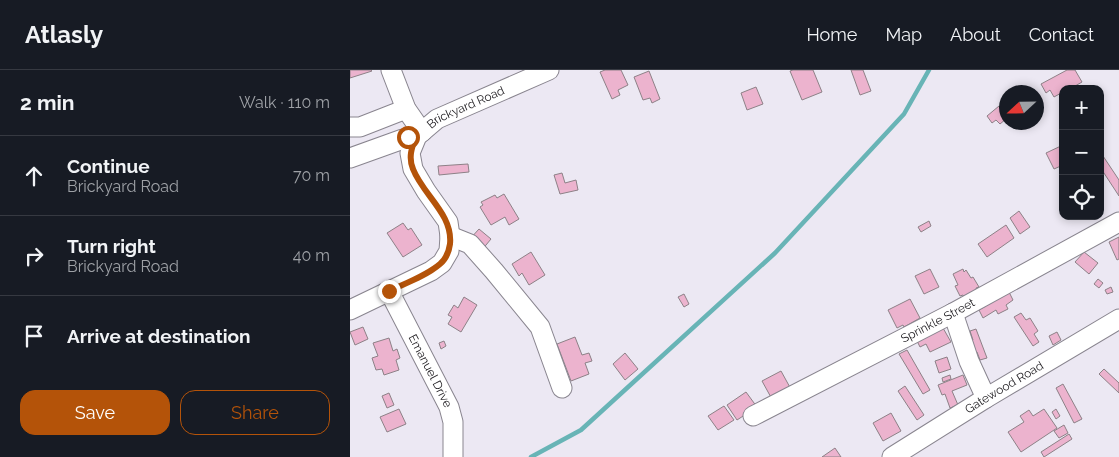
<!DOCTYPE html>
<html lang="en">
<head>
<meta charset="utf-8">
<style>
  :root { --surface:#171b24; --page:#20242c; --text:#f1f3f6; --muted:#9ea1a6; --line:#363941; --accent:#b45309 }
  body { margin:0; font-family:Raleway,sans-serif; background:var(--page); color:var(--text) }
  .controls { position:absolute; right:15px; top:15px; display:grid; overflow:hidden; border-radius:10px; box-shadow:0 2px 8px #0003 }
  .controls button { width:45px; height:45px; display:grid; place-items:center; padding:0; border:0; border-bottom:1px solid var(--line); background:var(--surface); color:var(--text); font:25px sans-serif }
  .compass { position:absolute; left:649px; top:15px; width:45px; height:45px; border-radius:50%; background:var(--surface); box-shadow:0 2px 8px #0003; rotate:248deg }
  .stop { position:absolute; width:15px; height:15px; margin:-11px; border:4px solid #b45309; border-radius:50%; background:#fff }
  .stop.end { background:#b45309; border-color:#fff; box-shadow:0 1px 5px #0008 }
  .list { margin:0; padding:0; list-style:none }
  h2 { display:flex; justify-content:space-between; align-items:center; height:65px; margin:0; padding:0 20px; font-size:21px }
  h2 small { font-size:16px; font-weight:400; color:var(--muted) }
  .list li { display:grid; grid-template-columns:32px 1fr auto; gap:15px; align-items:center; box-sizing:border-box; height:80px; padding:0 20px; border-top:1px solid var(--line) }
  .list b { display:block; font-size:19px; white-space:nowrap }
  .list p { margin:0; font-size:16px; white-space:nowrap; color:var(--muted) }
  .list em { font-size:16px; font-style:normal; color:var(--muted) }
  .actions { display:flex; gap:10px; padding:15px 20px }
  .actions a { flex:1; padding:11px 0; border:1px solid var(--accent); border-radius:15px; text-align:center; font-size:18px; color:var(--accent) }
  .actions .main { background:var(--accent); color:#fff }
  .icon { flex:none; width:28px; height:28px; fill:none; stroke:currentColor; stroke-width:2; stroke-linecap:round; stroke-linejoin:round }
  .map { position:relative; flex:none; width:769px; height:387px; overflow:hidden }
  header { display:flex; align-items:center; gap:30px; box-sizing:border-box; height:70px; padding:0 25px; background:var(--surface); border-bottom:1px solid var(--line) }
  header strong { font-size:24px }
  nav { display:flex; gap:28px; margin-inline-start:auto; font-size:18px }
  main { display:flex }
  aside { flex:1; background:var(--surface) }
  .map>svg:first-child { display:block }
</style>
</head>
<body>
<header>
<strong>Atlasly</strong>
<nav><a>Home</a><a>Map</a><a>About</a><a>Contact</a></nav>
</header>
<main>
<aside>
<h2>2 min<small>Walk · 110 m</small></h2>
<ul class="list">
<li><svg class="icon" aria-label="ahead" viewBox="0 0 24 24"><path d="M12 20V5M6 11l6-6 6 6"/></svg><div><b>Continue</b><p>Brickyard Road</p></div><em>70 m</em></li>
<li><svg class="icon" aria-label="right" viewBox="0 0 24 24"><path d="M7 20v-9h11M14 6l5 5-5 5"/></svg><div><b>Turn right</b><p>Brickyard Road</p></div><em>40 m</em></li>
<li><svg class="icon" aria-label="arrive" viewBox="0 0 24 24"><path d="M6 21V4h12l-3 4 3 4H6"/></svg><div><b>Arrive at destination</b></div></li>
</ul>
<div class="actions"><a class="main">Save</a><a>Share</a></div>
</aside>
<div class="map">
<svg width="769" height="387" viewBox="0 0 769 387">
  <rect width="100%" height="100%" fill="#ece8f3"/>
  <g fill="none" stroke-linecap="round" stroke-linejoin="round">
    <!-- stream -->
    <polyline stroke="#68b4b6" stroke-width="4.5" points="181,387 231,360 425,183 554,44 579,0"/>
  </g>
  <!-- building -->
  <g fill="#ecb3ce" stroke="#8d8187">
    <polygon points="0,0 21,0 22,1 0,8"/>
    <polygon points="255,0 271,0 278,15 268,20 270,25 262,29 250,2"/>
    <polygon points="443,0 463,0 472,22 452,30 440,1"/>
    <polygon points="501,0 513,0 521,21 510,25"/>
    <polygon points="717,0 725,0 732,12 720,19 713,19 713,22 704,27 700,20 696,23 691,14"/>
    <polygon points="299,1 310,29 302,33 300,28 293,30 284,7"/>
    <polygon points="406,17 413,34 397,40 391,23"/>
    <polygon points="649,36 656,46 656,49 650,54 646,50 642,53 637,46"/>
    <polygon points="713,75 713,95 704,99 696,83"/>
    <polygon points="753,86 769,110 769,126 750,97 750,88"/>
    <polygon points="118,94 119,102 89,105 88,96"/>
    <polygon points="212,103 215,113 226,110 228,120 210,124 204,105"/>
    <polygon points="154,124 169,149 159,155 155,147 141,155 130,137 133,135 131,132 145,125 147,128"/>
    <polygon points="669,141 680,157 670,164 660,148"/>
    <polygon points="579,151 581,156 571,162 568,157"/>
    <polygon points="53,153 58,160 61,158 72,175 53,187 37,163"/>
    <polygon points="656,155 664,168 637,187 628,174"/>
    <polygon points="129,159 141,169 131,181 119,170"/>
    <polygon points="769,167 769,189 767,190 759,172"/>
    <polygon points="181,182 195,205 179,215 172,203 169,206 162,194"/>
    <polygon points="734,182 748,193 739,204 725,192"/>
    <polygon points="580,199 589,217 574,224 565,206"/>
    <polygon points="613,199 614,202 616,200 621,208 623,207 629,217 626,218 627,221 615,228 613,225 610,226 605,216 608,215 603,204"/>
    <polygon points="748,209 753,213 749,218 744,214"/>
    <polygon points="761,217 763,222 757,224 755,220"/>
    <polygon points="659,222 663,230 656,235 658,239 648,244 646,240 633,248 629,240"/>
    <polygon points="334,224 339,234 334,237 328,227"/>
    <polygon points="114,227 127,235 111,262 98,254 102,247 98,245 104,235 108,238"/>
    <polygon points="560,229 570,248 554,257 553,255 547,258 538,240"/>
    <polygon points="671,243 676,250 680,248 688,261 684,264 689,272 683,276 664,247"/>
    <polygon points="13,257 18,269 5,275 0,262"/>
    <polygon points="593,258 601,272 580,282 576,274 570,277 567,271"/>
    <polygon points="626,259 637,288 630,290 627,282 620,285 616,272 623,270 620,261"/>
    <polygon points="707,262 711,270 703,275 699,266"/>
    <polygon points="225,267 232,285 239,283 242,291 235,293 239,304 221,311 207,274"/>
    <polygon points="39,268 43,281 47,279 50,288 46,290 49,300 34,305 32,299 26,300 22,288 28,286 23,273"/>
    <polygon points="94,271 96,276 91,279 89,273"/>
    <polygon points="557,280 580,320 573,324 549,284"/>
    <polygon points="275,283 288,299 275,310 263,294"/>
    <polygon points="597,287 601,299 589,303 585,291"/>
    <polygon points="754,299 769,313 769,323 749,304"/>
    <polygon points="431,301 442,321 423,331 412,311"/>
    <polygon points="600,305 601,309 593,312 592,308"/>
    <polygon points="613,305 617,315 602,321 608,335 600,338 595,324 592,325 588,315"/>
    <polygon points="713,314 732,349 724,353 706,318"/>
    <polygon points="555,316 574,345 567,350 548,321"/>
    <polygon points="396,322 407,337 387,350 377,335"/>
    <polygon points="39,323 44,335 37,338 32,326"/>
    <polygon points="374,336 384,350 368,360 358,346"/>
    <polygon points="49,339 56,354 37,362 30,347"/>
    <polygon points="694,339 707,358 671,382 658,362 674,352 670,346 679,340 683,346"/>
    <polygon points="706,339 710,346 706,349 702,342"/>
    <polygon points="541,343 551,361 533,371 523,353"/>
    <polygon points="714,355 718,363 709,368 704,361"/>
    <polygon points="719,364 722,369 694,387 691,382"/>
    <polygon points="485,378 491,387 472,387"/>
  </g>
  <g fill="none" stroke-linecap="round" stroke-linejoin="round">
    <!-- minor casing -->
    <g stroke="#89858f" stroke-width="21">
      <g id="minor">
        <polyline points="41,0 56,39 72,62"/>
        <polyline points="0,57 10,57 56,39"/>
        <polyline points="0,88 53,69 67,66"/>
        <polyline points="100,166 120,174 144,201 190,257 212,318"/>
        <path id="s1" d="M39,221L99,337L103,352V387"/>
        <path id="s2" d="M0,240L81,201L92,193L99,181L100,166L98,152L76,121L63,99L60,83L67,66L87,49L199,0"/>
        <polyline points="603,243 619,291 636,328"/>
        <path id="s3" d="M403,346L603,243L769,152"/>
        <path id="s4" d="M542,387L636,328L769,249"/>
      </g>
    </g>
    <!-- minor -->
    <use href="#minor" stroke="#fff" stroke-width="19"/>
  </g>
  <g fill="none" stroke-linecap="round" stroke-linejoin="round">
    <!-- route -->
    <path stroke="#b45309" stroke-width="6" d="M39,221C56,213 76,206 90,194C96,189 99,181 100,174C103,144 73,125 63,99C58,87 62,77 66,66L58,67"/>
  </g>
  <g text-anchor="middle" dominant-baseline="central" stroke-width="4" stroke-linejoin="round" paint-order="stroke">
    <!-- street labels -->
    <g font-size="12" fill="#232125" stroke="#fff">
      <text stroke="none"><textPath href="#s2" startOffset="302">Brickyard Road</textPath></text>
      <text stroke="none"><textPath href="#s3" startOffset="208">Sprinkle Street</textPath></text>
      <text stroke="none"><textPath href="#s1" startOffset="90">Emanuel Drive</textPath></text>
      <text stroke="none"><textPath href="#s4" startOffset="132">Gatewood Road</textPath></text>
    </g>
  </g>
</svg>
<div class="controls">
<button>+</button>
<button>−</button>
<button><svg class="icon" aria-label="locate" viewBox="0 0 24 24"><circle cx="12" cy="12" r="6"/><path d="M12 2v4M12 18v4M2 12h4M18 12h4"/></svg></button>
</div>
<svg class="compass" viewBox="-18 -18 36 36"><path d="M0-13l5 13h-10z" fill="#e53935"/><path d="M0 13l5-13h-10z" fill="#9ea1a6"/></svg>
<div class="stop" style="left:58px;top:67px"></div>
<div class="stop end" style="left:39px;top:221px"></div>
</div>
</main>
</body>
</html>
